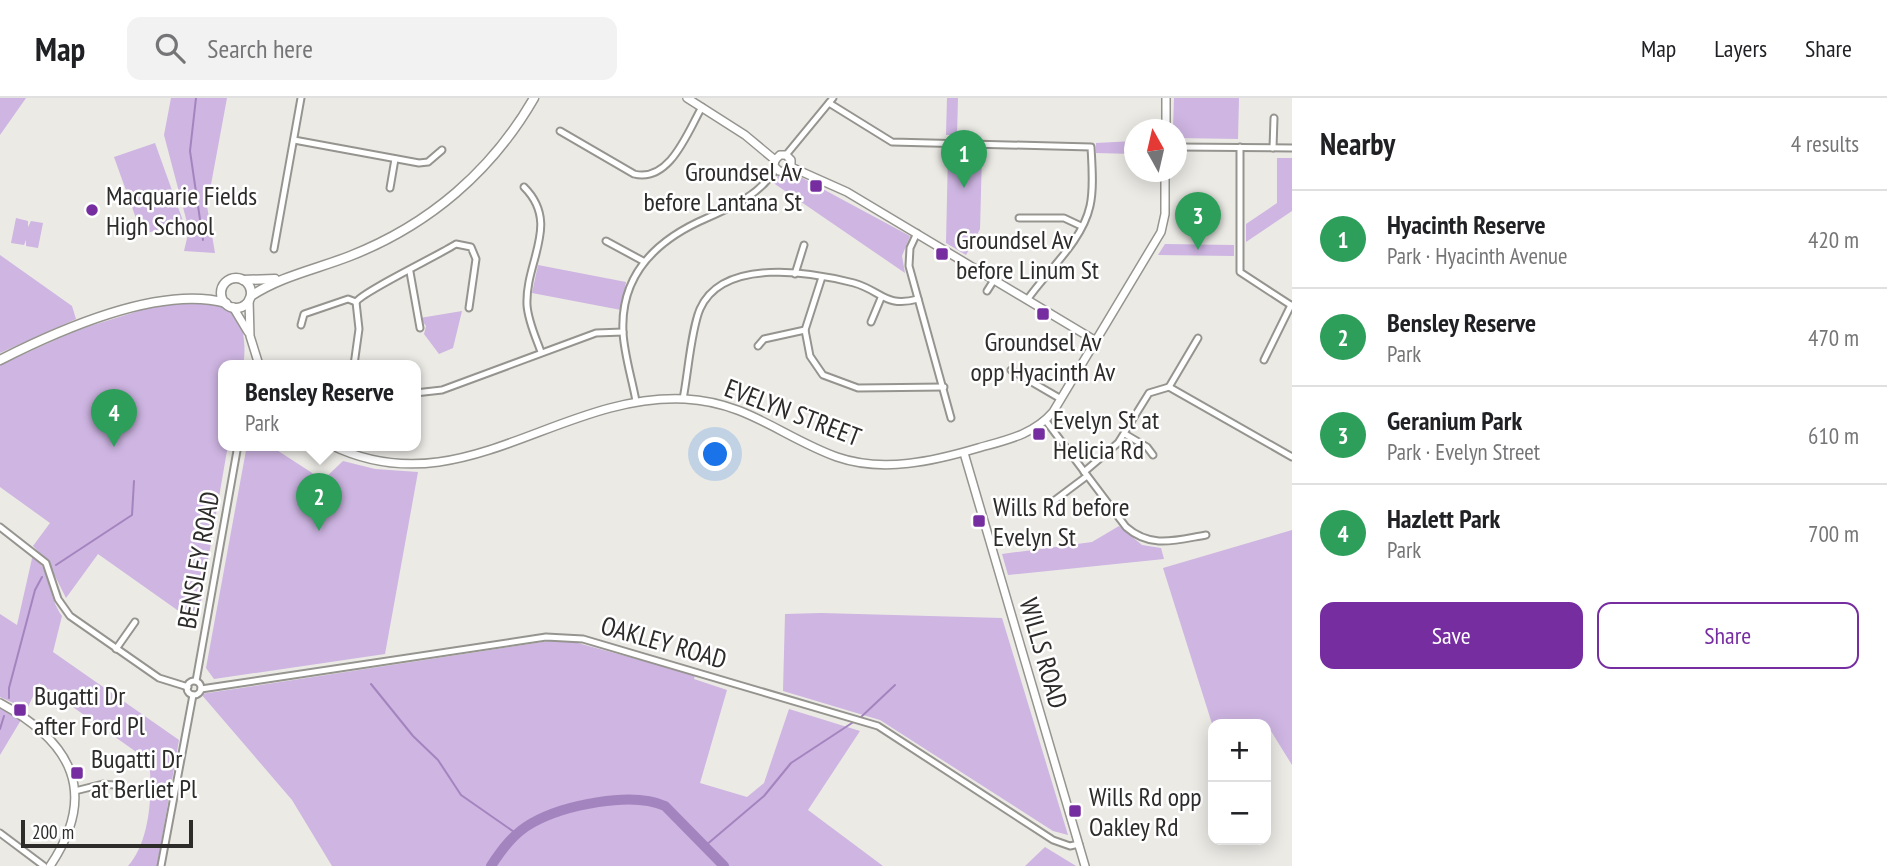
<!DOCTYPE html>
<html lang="en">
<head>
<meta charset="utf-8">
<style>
  :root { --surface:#fff; --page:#f2f2f2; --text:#202124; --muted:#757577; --line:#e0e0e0; --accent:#752da0 }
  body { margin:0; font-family:"PT Sans Narrow",sans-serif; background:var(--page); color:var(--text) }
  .controls { position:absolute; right:21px; bottom:21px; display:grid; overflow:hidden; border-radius:14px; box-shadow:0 4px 18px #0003 }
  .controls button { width:63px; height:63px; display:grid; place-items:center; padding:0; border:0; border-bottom:2px solid var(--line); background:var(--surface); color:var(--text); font:35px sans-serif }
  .compass { position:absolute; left:1124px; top:21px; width:63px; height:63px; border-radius:50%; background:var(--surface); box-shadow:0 4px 18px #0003; rotate:352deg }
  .scale { position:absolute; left:21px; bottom:18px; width:172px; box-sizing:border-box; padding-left:7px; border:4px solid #2d2c2a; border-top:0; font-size:19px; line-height:24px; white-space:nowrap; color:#2d2c2a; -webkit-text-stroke:5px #fff; paint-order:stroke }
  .you { position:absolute; left:716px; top:357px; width:24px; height:24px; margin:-18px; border:5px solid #fff; border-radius:50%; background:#1a73e8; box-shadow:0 0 0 10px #1a73e833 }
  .badge { display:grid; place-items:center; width:46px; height:46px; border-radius:50%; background:var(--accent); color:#fff; font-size:23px; font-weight:700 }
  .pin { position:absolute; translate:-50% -58px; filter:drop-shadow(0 2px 4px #0008) }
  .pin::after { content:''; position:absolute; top:37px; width:24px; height:21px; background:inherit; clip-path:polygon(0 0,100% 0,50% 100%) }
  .popup { position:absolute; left:218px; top:262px; width:203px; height:91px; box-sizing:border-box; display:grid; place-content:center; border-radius:14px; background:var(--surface); filter:drop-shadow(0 2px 5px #0005); font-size:23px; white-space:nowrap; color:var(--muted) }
  .popup b { font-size:26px; color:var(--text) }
  .popup::after { content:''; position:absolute; left:50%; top:100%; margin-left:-14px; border:14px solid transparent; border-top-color:var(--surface) }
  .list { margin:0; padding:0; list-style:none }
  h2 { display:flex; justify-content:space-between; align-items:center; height:91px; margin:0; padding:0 28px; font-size:30px }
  h2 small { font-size:23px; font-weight:400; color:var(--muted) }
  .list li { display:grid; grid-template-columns:46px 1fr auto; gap:21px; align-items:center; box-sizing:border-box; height:98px; padding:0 28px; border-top:2px solid var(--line) }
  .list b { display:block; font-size:26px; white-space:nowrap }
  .list p { margin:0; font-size:23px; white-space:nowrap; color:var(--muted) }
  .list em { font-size:23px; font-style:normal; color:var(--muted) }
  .actions { display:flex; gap:14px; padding:21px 28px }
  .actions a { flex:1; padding:16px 0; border:2px solid var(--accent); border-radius:14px; text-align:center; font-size:24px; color:var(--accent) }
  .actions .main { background:var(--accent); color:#fff }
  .icon { flex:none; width:38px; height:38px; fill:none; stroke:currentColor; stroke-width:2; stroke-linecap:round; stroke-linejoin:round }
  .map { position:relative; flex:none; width:1292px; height:768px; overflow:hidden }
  header { display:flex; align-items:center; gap:42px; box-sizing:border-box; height:98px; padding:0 35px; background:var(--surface); border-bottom:2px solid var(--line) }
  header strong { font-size:33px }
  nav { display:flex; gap:38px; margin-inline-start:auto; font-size:24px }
  .search { width:490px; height:63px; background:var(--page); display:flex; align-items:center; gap:18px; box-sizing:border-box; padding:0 24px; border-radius:14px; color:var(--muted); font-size:26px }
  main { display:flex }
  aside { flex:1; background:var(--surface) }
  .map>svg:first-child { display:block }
</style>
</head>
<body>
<header>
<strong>Map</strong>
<div class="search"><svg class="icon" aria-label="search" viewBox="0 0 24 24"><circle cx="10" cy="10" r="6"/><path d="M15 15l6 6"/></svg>Search here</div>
<nav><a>Map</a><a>Layers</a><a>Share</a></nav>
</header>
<main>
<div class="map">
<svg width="1292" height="768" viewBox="0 0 1292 768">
  <rect width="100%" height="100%" fill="#ebeae5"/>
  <!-- green -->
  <g fill="#ceb5e2">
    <polygon points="0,0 26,0 0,37"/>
    <polygon points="171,0 227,0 207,108 215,155 184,153 189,132 164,37"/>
    <polygon points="947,0 958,0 957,37 946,37"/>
    <polygon points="1174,0 1239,0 1238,41 1177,40 1176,32 1173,31"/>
    <polygon points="1134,43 1134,56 1096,55 1096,45"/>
    <polygon points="155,45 183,123 142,137 114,59"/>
    <polygon points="948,55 982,56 980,131 966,157 946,145"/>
    <polygon points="1277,60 1292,60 1292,113 1246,144 1246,126 1277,105"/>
    <polygon points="793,75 910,138 902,158 905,175 772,84 779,77"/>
    <polygon points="16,120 28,123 28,129 31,123 43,125 38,150 26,148 26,142 24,147 11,145"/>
    <polygon points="1165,146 1234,147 1234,158 1158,157"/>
    <polygon points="0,157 72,208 76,221 0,255"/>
    <polygon points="538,167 626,184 621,212 532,195"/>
    <path d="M213,204C219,208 228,211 234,216C245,225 246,254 243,267H223V347H228L197,526L98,456L66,500L48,464L33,448L50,425L0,389V267L77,232L158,207Z"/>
    <polygon points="462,213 453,250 439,256 424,236 426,228 420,220"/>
    <polygon points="247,347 269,347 323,382 343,363 375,371 418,374 385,556 214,581 206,570"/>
    <polygon points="1119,428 1142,447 1161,450 1164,461 1008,477 1002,456 1092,444"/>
    <polygon points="1292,432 1292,667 1266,625 1213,629 1163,470"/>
    <path d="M33,456C51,473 48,499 62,518L53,554L179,642L157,768H128C150,744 153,694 149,663L39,585L27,611L0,599V516L17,527Z"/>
    <polygon points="821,515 1002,520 1068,737 1053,733 880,622 783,593 785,516"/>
    <polygon points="563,541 695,577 694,581 727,592 700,685 747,699 764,685 789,611 860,633 808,712 883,768 332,768 292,702 201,596"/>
    <polygon points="0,610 21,622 0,657"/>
    <polygon points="1045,749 1076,768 1025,768"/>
  </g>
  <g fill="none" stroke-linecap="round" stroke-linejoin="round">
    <!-- stream -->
    <g stroke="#a484be" stroke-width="2">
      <polyline points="196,0 190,53 203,142"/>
      <polyline points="56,467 132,417 134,383"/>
      <polyline points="371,586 413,638 438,662 461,697 517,736"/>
      <polyline points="9,600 9,590 35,492 42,479"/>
      <polyline points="860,620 895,587"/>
      <polyline points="0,631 4,618"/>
      <polyline points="705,748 764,698 791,665 855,623"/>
    </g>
    <!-- river -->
    <path stroke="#a484be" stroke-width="10" d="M491,768C502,751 514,735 532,725C564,707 632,693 665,708L724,768"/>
    <!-- minor casing -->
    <g stroke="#95948f" stroke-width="9">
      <g id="minor">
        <path d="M829,5L892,44L1091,49C1092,68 1094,90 1090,108C1082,144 1047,173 1027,202"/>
        <path d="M560,33L634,76C670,85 688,33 702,9"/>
        <polyline points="294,42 419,65 428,64 442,52"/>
        <polyline points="1176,49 1292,50"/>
        <polyline points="1240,49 1240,174 1292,208"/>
        <polyline points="1273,50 1274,20"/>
        <polyline points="786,57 833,0"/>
        <path d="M524,89C561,126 525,163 527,207C528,223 536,240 541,254"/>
        <polyline points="390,90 395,61"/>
        <polyline points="1019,120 1064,120 1081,128"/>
        <polyline points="917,135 910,150 909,168 951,320"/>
        <polyline points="606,143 643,163"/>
        <polyline points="274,151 301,0"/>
        <polyline points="410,174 420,230"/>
        <polyline points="795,176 804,147"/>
        <polyline points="822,179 805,232 810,258 823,277 858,290 944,289"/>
        <polyline points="987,193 994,182"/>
        <path d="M356,204C362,194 439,157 456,146L471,149L476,161L469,210"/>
        <polyline points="871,224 881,200"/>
        <polyline points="301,227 304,216 348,201 356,204"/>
        <polyline points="758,248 764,241 805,232"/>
        <polyline points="1264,262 1291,207"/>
        <polyline points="354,267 359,231 356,204"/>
        <polyline points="1011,272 1061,301"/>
        <polyline points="1169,289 1292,359"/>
        <polyline points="1169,289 1198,240"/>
        <polyline points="415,295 442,292 596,235 623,234"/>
        <path d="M683,301C688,276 691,232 700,211C723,159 812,174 854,185C882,193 885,210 918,201"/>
        <path d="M636,303C632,281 624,256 623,234C620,175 658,141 707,120C734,108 759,97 776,71"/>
        <path d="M1046,323L1126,429C1151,451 1176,442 1206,437"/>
        <polyline points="1125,336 1147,349 1153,357"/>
        <polyline points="1084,374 1118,345 1149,295 1169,289"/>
        <polyline points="1051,405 1087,378"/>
        <polyline points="0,429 46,465 58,501 70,518 159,580 188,589"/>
        <polyline points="116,551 135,524"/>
        <polyline points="196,583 238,347"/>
        <circle cx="194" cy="590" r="7"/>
        <polyline points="201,591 546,539 583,541 878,628 1053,742 1070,748 1079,746"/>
        <polyline points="75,693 103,686 114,687"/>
        <polyline points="0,735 44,768"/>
        <polyline points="161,768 193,597"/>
      </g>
    </g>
    <!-- tertiary casing -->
    <g stroke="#95948f" stroke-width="10">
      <g id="tertiary">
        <polyline points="687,0 745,37 775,62"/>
        <polyline points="1166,32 1166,0"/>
        <polyline points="775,62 774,68 779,73 786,74 791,69"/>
        <polyline points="775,62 780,57 786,57 791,62 791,69"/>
        <polyline points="791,69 847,94 1096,243"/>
        <polyline points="249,201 250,238 259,267"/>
        <polyline points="233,209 248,234"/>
        <path d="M331,347C460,410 558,295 685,301C747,304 782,339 837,359C883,375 934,363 978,350C1006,342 1033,337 1053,314L1161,134L1165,116V74"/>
        <polyline points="964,355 1085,768"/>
        <path d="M0,605C72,644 99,695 50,768"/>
      </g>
    </g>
    <!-- secondary casing -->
    <g stroke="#95948f" stroke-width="11">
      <g id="secondary">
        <circle cx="236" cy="195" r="15"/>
        <polyline points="243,182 275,181"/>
        <path d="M251,198C281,178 317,171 350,158C429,127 492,73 534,0"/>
        <path d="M0,262C59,232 160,187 226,205"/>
      </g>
    </g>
    <!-- minor -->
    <use href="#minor" stroke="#fff" stroke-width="5"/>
    <!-- tertiary -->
    <use href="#tertiary" stroke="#fff" stroke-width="7"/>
    <!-- secondary -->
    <use href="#secondary" stroke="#fff" stroke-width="8"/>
  </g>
  <!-- markers -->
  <g fill="#752da0" stroke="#fff" stroke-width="2.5">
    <rect x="809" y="81" width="14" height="14" rx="3.5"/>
    <circle cx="92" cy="112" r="7"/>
    <rect x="935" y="149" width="14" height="14" rx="3.5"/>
    <rect x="1036" y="209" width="14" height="14" rx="3.5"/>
    <rect x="1032" y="329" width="14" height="14" rx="3.5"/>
    <rect x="972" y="416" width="14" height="14" rx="3.5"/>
    <rect x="13" y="605" width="14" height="14" rx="3.5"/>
    <rect x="70" y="668" width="14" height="14" rx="3.5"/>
    <rect x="1068" y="706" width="14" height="14" rx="3.5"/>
  </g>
  <g text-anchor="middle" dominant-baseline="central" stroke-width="5" stroke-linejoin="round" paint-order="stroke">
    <!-- poi labels -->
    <g font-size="26" fill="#2d2c2a" stroke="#fff" text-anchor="start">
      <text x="802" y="73" text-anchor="end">Groundsel Av<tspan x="802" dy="30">before Lantana St</tspan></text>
      <text x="106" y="97">Macquarie Fields<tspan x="106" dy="30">High School</tspan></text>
      <text x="956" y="141">Groundsel Av<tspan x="956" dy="30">before Linum St</tspan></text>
      <text x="1043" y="243" text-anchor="middle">Groundsel Av<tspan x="1043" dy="30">opp Hyacinth Av</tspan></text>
      <text x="1053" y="321">Evelyn St at<tspan x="1053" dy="30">Helicia Rd</tspan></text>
      <text x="993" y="408">Wills Rd before<tspan x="993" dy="30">Evelyn St</tspan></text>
      <text x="34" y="597">Bugatti Dr<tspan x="34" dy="30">after Ford Pl</tspan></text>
      <text x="91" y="660">Bugatti Dr<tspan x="91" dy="30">at Berliet Pl</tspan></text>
      <text x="1089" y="698">Wills Rd opp<tspan x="1089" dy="30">Oakley Rd</tspan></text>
    </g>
    <!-- street labels -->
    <g font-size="26" fill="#2d2c2a" stroke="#fff">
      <text transform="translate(793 314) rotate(21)">EVELYN STREET</text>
      <text transform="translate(198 462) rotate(-80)">BENSLEY ROAD</text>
      <text transform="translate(664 544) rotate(16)">OAKLEY ROAD</text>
      <text transform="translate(1044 555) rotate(74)">WILLS ROAD</text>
    </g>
  </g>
</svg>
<div class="controls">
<button>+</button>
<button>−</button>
</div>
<svg class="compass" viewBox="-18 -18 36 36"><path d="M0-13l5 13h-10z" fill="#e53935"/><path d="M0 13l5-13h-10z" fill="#757577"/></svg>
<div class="scale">200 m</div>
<div class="you"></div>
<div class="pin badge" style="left:964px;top:90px;background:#2e9e5b">1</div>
<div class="pin badge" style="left:319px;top:433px;background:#2e9e5b">2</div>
<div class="popup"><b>Bensley Reserve</b>Park</div>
<div class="pin badge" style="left:1198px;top:152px;background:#2e9e5b">3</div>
<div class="pin badge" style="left:114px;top:349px;background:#2e9e5b">4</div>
</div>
<aside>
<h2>Nearby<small>4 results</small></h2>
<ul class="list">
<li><span class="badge" style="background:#2e9e5b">1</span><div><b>Hyacinth Reserve</b><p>Park · Hyacinth Avenue</p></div><em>420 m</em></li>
<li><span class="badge" style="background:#2e9e5b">2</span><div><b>Bensley Reserve</b><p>Park</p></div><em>470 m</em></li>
<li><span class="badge" style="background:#2e9e5b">3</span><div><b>Geranium Park</b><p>Park · Evelyn Street</p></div><em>610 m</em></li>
<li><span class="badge" style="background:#2e9e5b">4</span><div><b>Hazlett Park</b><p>Park</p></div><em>700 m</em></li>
</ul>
<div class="actions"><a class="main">Save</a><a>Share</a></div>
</aside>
</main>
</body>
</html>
